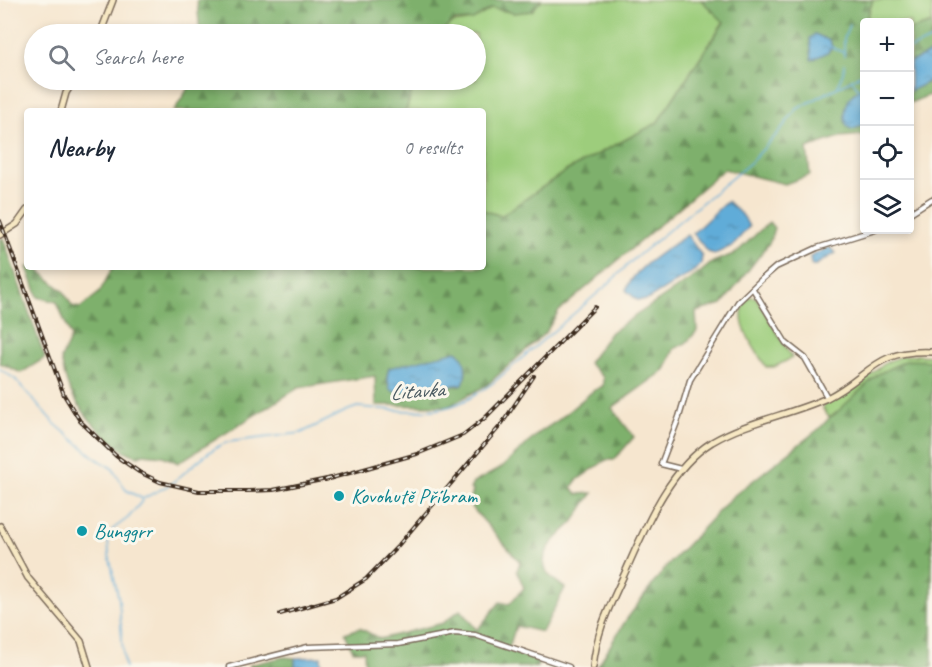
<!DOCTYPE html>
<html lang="en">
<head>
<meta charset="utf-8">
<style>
  :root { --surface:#fff; --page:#f6f6f7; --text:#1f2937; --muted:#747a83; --line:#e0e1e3 }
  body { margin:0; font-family:Caveat,sans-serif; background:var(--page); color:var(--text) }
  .controls { position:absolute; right:18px; top:18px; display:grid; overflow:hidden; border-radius:6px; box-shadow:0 3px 9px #0003 }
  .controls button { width:54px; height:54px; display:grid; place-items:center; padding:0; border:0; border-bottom:2px solid var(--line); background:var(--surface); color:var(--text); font:30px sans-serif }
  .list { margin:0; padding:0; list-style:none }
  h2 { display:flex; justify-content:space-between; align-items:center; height:78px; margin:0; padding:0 24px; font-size:26px }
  h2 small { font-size:20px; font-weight:400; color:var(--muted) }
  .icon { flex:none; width:33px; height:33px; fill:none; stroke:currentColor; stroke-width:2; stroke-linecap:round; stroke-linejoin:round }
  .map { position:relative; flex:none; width:932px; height:667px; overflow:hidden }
  .search { position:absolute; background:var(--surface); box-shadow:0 3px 9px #0003; left:24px; top:24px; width:462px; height:66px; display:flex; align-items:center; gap:15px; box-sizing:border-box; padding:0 21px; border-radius:33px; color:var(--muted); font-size:22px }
  .panel { position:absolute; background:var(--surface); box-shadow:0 3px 9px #0003; left:24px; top:108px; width:462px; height:162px; border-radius:6px }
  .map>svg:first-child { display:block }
</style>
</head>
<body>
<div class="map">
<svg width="932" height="667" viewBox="0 0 932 667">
  <defs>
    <pattern id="forest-firs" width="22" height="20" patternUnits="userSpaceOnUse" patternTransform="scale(1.5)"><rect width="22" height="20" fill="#7eb06c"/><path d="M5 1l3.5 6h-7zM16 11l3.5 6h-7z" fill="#688f58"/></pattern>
    <pattern id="water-ripples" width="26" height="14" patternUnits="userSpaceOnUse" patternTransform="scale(1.5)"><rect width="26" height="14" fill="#60acd8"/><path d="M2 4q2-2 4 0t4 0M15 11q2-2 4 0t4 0" fill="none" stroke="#508caf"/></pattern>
  </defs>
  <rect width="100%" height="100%" fill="#fbf7ec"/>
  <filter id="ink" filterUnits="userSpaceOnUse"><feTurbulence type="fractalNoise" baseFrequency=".0167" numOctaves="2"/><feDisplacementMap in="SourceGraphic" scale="12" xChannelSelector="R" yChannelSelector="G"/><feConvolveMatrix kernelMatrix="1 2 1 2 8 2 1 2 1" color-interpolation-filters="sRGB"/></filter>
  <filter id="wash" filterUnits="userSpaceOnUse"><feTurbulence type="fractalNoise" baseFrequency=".008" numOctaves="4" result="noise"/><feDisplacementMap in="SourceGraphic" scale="24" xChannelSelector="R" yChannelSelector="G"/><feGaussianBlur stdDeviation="1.35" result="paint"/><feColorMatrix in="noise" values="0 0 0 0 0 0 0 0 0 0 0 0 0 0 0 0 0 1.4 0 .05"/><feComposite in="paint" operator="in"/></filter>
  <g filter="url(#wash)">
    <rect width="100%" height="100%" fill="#f6e6cf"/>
    <!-- green -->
    <g fill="#9dcd7c" stroke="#6c7c4d" stroke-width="1.5">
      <path d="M541,0H701L724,21L657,123L566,171L501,216L483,210V111H406L415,80H476V34H438C452,18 459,25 474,19C480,16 486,12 492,8L514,13L541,2Z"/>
      <polygon points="873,0 932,0 932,23 910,30 910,22 866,22"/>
      <path d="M749,297H756L792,358L774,367H766C754,346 730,320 749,297Z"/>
      <path d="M916,355L932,356V361C882,356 866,390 832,417L828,416L823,409L824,404L861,382L887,362L902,356Z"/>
    </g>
    <!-- forest -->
    <g fill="url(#forest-firs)" stroke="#5c6d45" stroke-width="1.5" fill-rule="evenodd">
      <polygon points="197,0 541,0 532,11 514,13 492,8 473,20 455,21 438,34 200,34"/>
      <path d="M701,0H873C861,28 864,56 864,87L852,95L845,115L858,128L864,123V135L840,137L807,148L810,175L785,184L724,169L558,312L546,332L487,385L449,406L376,405L375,376L298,388L178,463L163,456L143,454L139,456C112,451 79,411 68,386C65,378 63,368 61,359L71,337L57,302L38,297L27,267H35L64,292L72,306L80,308L99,293L113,267H483V210L501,216L566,171L657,123L724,22ZM819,36L830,41L832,47L828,52L812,59L810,38ZM462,356C465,365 469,378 461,385L398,393L390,390L387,376L389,368Z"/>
      <polygon points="932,23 932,52 910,62 910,30"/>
      <polygon points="193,80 415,80 406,111 174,111"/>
      <polygon points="932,80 932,94 910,103 910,91"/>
      <path d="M769,222L774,228L770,242L727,298L722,304L696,312L697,331L686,343L674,349L665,370L612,408L634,437L614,460H606L576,481L572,487L577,494L593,493C585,502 581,512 574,521C563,534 535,551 547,572C550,578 560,584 565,588L542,632L516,626L508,650L539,662L537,667H365L364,651H353L345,633L360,628L380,639L443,623L460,610L477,630L500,602L509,604L524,588L517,571L520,562L469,504L473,491L470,489L473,483L501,468L540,432L557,421L593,391L603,386V377L588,363L611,332L698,274L713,262L736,253Z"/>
      <polygon points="3,238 45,358 21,373 0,363 0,239"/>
      <polygon points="907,360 932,361 932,667 597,667 626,620 666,567 732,497 820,428 830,417 835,414 878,374"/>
      <polygon points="284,657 295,658 295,667 249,667 249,665"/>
    </g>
    <!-- water -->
    <g fill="url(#water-ripples)" stroke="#4e6b7b" stroke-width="1.5">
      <polygon points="815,34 830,41 832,47 828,52 812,60 810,38"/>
      <polygon points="932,52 932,80 910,91 910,62"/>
      <path d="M864,87V123C841,143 841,107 852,95C855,92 860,89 864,87Z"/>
      <polygon points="727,201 744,217 749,227 732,246 715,254 708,252 693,233"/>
      <path d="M687,235L702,256L701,264L694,271L647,300H637L626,290C634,268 668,248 687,235Z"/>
      <polygon points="829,247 836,253 814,266 811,264 810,257"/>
      <path d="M457,351C467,358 467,374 463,384L398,393L390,390L387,376L389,368Z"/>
      <polygon points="321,657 322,667 295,667 295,658"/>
    </g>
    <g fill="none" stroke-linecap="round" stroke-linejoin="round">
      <!-- stream -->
      <g stroke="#60acd8" stroke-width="1.5">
        <polyline points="832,47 844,53"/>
        <polyline points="910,49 932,39"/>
        <polyline points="844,56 844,39 849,25"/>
        <polyline points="853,81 859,90"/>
        <polyline points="838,86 844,70 844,64"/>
        <path d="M0,369L15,379L55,424L94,457L113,469L126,490L143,499C152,493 164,489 173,482C190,469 207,450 228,442L301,433L346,411L357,407C387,409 422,415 452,406C467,401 480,392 493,383L606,286L635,258L751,162L778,133L797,109L864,73"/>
        <polyline points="125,667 123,653 119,600 109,555 108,539 113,529 128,518 142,501"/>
      </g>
    </g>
  </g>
  <g filter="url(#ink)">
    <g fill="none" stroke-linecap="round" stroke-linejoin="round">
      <!-- street casing -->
      <g stroke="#7c6c5c" stroke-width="7">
        <g id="street">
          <polyline points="910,213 932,199"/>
          <polyline points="753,289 786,343 805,358 827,397"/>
          <polyline points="681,469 661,464 679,417 690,380 738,302 762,279 776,267 817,248 875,230"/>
          <polyline points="229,667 308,647 398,644 455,633 475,635 569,667"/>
        </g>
      </g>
      <!-- secondary casing -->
      <g stroke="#7c6c5c" stroke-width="8">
        <g id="secondary">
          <polyline points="100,34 113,0"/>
          <polyline points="61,111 66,93 74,80"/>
          <polyline points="0,235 17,224 27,210"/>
          <polyline points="0,526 28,578 81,641 89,667"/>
          <path d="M593,667C597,630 608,610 623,577C644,531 667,470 712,442C748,421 789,415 827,398C871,376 874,349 932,352"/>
        </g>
      </g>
      <!-- street -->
      <use href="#street" stroke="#fff" stroke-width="4"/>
      <!-- secondary -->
      <use href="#secondary" stroke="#f7e8c3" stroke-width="5"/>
      <!-- rail casing -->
      <g stroke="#3b2a1e" stroke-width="4">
        <g id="rail">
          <polyline points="0,221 64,395 80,421 116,456 139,472 160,482 199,491 248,491 273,490 332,478"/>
          <polyline points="325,480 417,454 463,435 485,418 595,307"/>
          <polyline points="280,614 336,598 366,579 396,548 501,425 534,376"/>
        </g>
      </g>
      <!-- rail -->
      <use href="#rail" stroke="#fbf7ec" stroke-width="1.5" stroke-dasharray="4.5" stroke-linecap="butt"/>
    </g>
  </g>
  <!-- markers -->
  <g fill="#0f9aa8" stroke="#fbf7ec" stroke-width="2">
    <circle cx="339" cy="496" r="6"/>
    <circle cx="82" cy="531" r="6"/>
  </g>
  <g text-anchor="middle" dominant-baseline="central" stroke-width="6" stroke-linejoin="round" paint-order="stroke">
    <!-- culture labels -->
    <g font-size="21" fill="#0d838f" stroke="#fbf7ec" text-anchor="start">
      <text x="351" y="496">Kovohutě Příbram</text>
      <text x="94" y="531">Bunggrr</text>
    </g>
    <!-- water labels -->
    <g font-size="22" font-style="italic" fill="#48585f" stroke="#fbf7ec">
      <text transform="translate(417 391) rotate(-4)">Litavka</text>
    </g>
  </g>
</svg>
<div class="controls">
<button>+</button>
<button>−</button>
<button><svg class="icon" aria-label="locate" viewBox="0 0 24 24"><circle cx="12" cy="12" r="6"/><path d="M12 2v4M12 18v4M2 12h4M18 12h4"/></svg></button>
<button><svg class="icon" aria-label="layers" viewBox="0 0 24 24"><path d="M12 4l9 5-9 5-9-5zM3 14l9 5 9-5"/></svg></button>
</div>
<div class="search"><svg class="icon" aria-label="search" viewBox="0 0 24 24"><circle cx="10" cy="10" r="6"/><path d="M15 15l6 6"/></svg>Search here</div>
<section class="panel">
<h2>Nearby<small>0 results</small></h2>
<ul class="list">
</ul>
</section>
</div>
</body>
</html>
